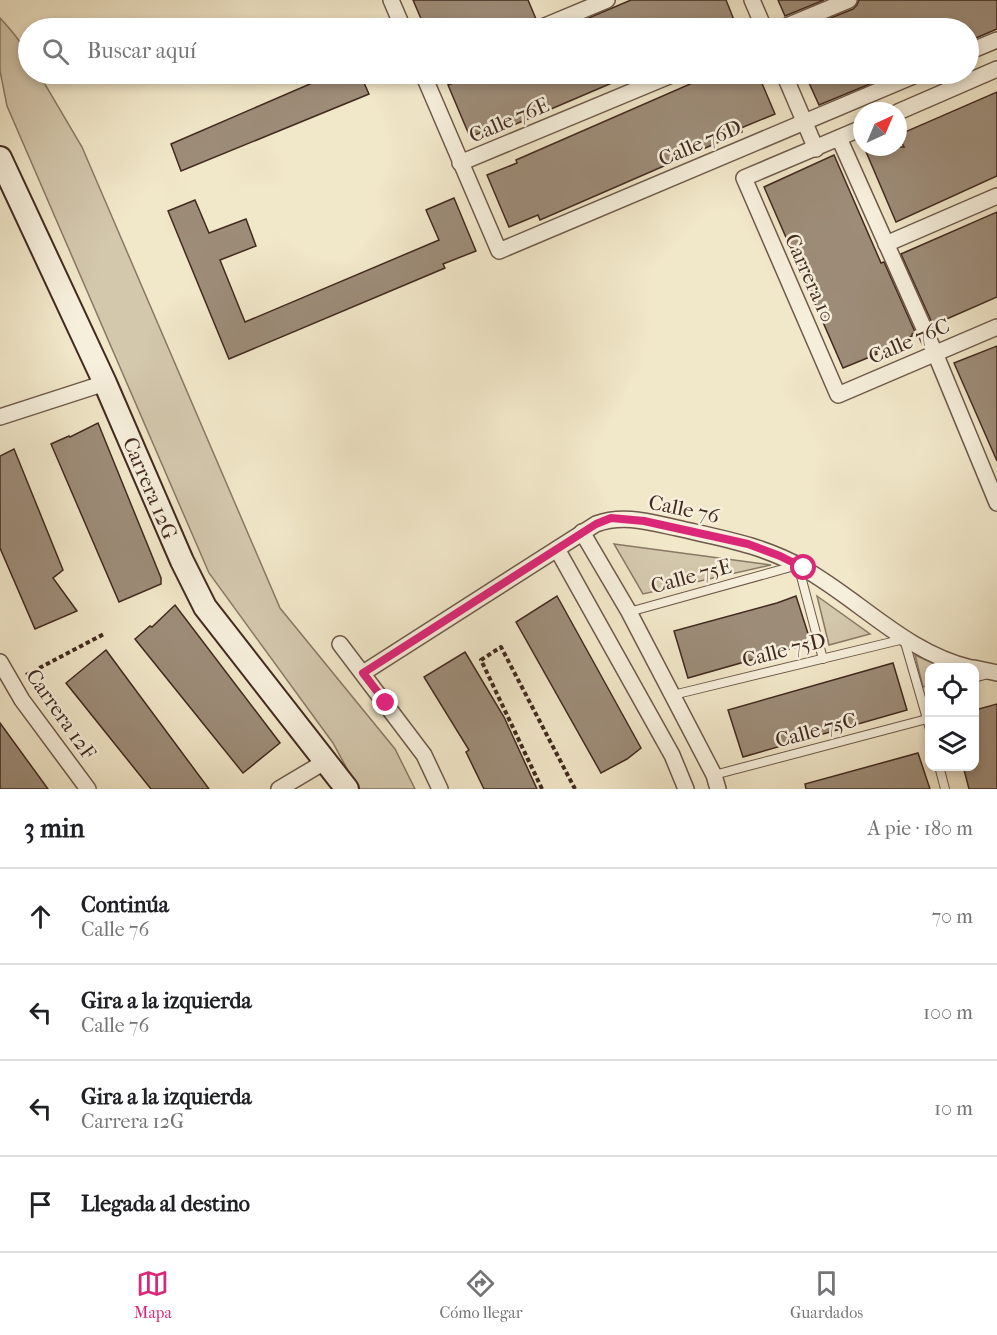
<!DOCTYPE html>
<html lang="es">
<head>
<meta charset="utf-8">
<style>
  :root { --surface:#fff; --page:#f2f2f2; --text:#202124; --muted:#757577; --line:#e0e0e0; --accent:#db2777 }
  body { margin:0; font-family:"IM FELL French Canon",serif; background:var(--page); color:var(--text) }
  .controls { position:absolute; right:18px; bottom:18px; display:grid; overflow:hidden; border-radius:12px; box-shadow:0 3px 9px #0003 }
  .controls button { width:54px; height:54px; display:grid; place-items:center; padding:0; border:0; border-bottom:2px solid var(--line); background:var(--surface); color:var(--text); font:30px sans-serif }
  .compass { position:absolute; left:853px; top:102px; width:54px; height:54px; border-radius:50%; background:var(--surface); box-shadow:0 3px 9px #0003; rotate:44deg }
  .stop { position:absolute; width:18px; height:18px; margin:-14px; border:4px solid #db2777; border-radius:50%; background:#fff }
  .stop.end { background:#db2777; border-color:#fff; box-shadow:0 2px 6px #0008 }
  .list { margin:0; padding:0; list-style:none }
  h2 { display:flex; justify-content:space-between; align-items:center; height:78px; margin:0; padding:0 24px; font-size:26px }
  h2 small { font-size:20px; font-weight:400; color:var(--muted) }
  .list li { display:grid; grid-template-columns:39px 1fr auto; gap:18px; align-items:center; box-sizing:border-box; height:96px; padding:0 24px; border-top:2px solid var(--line) }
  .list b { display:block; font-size:22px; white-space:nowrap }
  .list p { margin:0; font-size:20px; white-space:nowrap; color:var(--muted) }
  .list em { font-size:20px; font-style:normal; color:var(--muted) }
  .icon { flex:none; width:33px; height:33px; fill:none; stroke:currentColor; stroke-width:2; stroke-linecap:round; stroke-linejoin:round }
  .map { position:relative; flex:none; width:997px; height:789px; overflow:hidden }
  .search { position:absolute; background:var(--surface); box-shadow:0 3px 9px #0003; left:18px; right:18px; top:18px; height:66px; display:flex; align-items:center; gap:15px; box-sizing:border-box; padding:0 21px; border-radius:33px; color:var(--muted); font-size:22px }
  .sheet { height:462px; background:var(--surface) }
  nav { display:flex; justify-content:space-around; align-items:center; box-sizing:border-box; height:84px; border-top:2px solid var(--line); background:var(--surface); font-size:16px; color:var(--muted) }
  nav a { display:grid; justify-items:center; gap:3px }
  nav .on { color:var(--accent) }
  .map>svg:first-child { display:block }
</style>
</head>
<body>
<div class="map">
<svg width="997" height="789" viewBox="0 0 997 789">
  <rect width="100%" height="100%" fill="#f1e7c9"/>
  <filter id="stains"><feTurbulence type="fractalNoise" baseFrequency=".00333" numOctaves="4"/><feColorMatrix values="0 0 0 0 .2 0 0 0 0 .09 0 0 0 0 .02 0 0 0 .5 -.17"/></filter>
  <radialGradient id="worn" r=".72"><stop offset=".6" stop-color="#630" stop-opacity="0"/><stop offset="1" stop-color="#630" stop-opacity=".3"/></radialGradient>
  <!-- green -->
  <g fill="#d3c7ac" stroke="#8a7866" stroke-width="1.5">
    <path d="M0,18C17,37 28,47 28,74H39L82,147L280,608L395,749L415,789H358L333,743L209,573L7,106L0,71Z"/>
    <polygon points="614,544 771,565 643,594"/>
    <polygon points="817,596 870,634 829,645"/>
    <polygon points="915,655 942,667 930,668 929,685 923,687"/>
  </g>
  <!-- building -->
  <g fill="#9d8c78" stroke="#422a20" stroke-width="1.5">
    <polygon points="413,0 528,0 536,19 532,23 530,28 425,28"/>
    <polygon points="631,0 726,0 736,25 727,28 565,28"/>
    <polygon points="778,0 824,0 785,16"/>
    <polygon points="859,0 997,0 997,29 969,41 969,28 806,28 853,9 857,5"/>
    <polygon points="333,74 360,74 369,94 181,171 171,144"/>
    <polygon points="476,74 633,74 502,130 500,125 470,137 448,85"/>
    <polygon points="713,74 758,74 775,114 741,128 742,132 540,220 538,215 509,227 487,175 517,163 516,160"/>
    <polygon points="805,74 894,74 819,105"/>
    <polygon points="997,92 997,176 896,222 864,147 904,147 898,135"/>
    <polygon points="834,155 881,263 884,262 915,332 912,334 912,336 876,352 877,354 843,368 764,187"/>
    <polygon points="454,198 476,251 443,264 445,268 229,359 168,211 195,200 209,233 246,219 256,246 220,260 245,322 439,240 426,210"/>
    <polygon points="997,212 997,297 933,325 901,254"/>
    <polygon points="997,346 997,461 954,363"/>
    <polygon points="98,423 161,578 161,584 119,602 51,444 69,436 70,437"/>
    <polygon points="14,449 63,570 53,578 77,611 35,629 0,548 0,456"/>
    <polygon points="557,596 641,748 627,759 601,773 516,622"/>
    <polygon points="796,596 811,643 688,678 674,631 777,603"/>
    <polygon points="175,605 280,743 243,773 135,639 150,626 152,627"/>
    <polygon points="106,650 117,665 209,789 151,789 66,683"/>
    <polygon points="465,652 504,717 537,789 484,789 466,752 469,750 424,677"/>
    <polygon points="893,663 907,710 743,757 728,710"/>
    <polygon points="997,704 997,789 969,789 963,766 975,766 975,710"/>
    <polygon points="0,723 48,789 0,789"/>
    <polygon points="918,753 930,789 806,789 805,784"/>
  </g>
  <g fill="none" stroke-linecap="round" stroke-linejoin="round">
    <!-- lane casing -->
    <g stroke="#6e594a" stroke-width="10">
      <g id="lane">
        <polyline points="629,612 798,565 823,659"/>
        <polyline points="974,678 988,674"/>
        <polyline points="673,695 904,639 930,729"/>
        <polyline points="939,766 945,789"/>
        <polyline points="714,775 927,719"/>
      </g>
    </g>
    <!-- street casing -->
    <g stroke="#6e594a" stroke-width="18">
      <g id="street">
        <polyline points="391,0 403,28"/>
        <polyline points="752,0 764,28"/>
        <polyline points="540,28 607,0"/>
        <polyline points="782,28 849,0"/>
        <polyline points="968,52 997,40"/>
        <polyline points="423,74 499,251 918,74"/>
        <polyline points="784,74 816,149"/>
        <polyline points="898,112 997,69"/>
        <polyline points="862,128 744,178 838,395 997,327"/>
        <polyline points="839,138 935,353 997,503"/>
        <polyline points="460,163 674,74"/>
        <polyline points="886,244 997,196"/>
        <polyline points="0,417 105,383"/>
        <polyline points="582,532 629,612 714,775 718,789"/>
        <polyline points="557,549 672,755 686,789"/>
        <polyline points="340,644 424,755 440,789"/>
        <polyline points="0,662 22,700 88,789"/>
        <polyline points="974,668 997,673"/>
        <path d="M363,673L596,524C623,514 649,522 677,528C720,538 763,545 803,568C860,600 905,652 971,668"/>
        <polyline points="279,789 326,761"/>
      </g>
    </g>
    <!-- secondary casing -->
    <g stroke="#422a20" stroke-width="26">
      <polyline id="secondary" points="0,158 105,383 182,561 205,607 347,789"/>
    </g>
    <!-- path -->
    <g stroke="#422a20" stroke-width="4" stroke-dasharray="4.5 3" stroke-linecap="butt">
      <polyline points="26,675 104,634"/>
      <polyline points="542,789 481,660 501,647 575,789"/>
    </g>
    <!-- lane -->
    <use href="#lane" stroke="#f6efdc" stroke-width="8"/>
    <!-- street -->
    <use href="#street" stroke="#f6efdc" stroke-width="15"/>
    <!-- secondary -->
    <use href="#secondary" stroke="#f6efdc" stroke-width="22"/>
  </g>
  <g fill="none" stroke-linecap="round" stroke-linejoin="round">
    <!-- route -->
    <polyline stroke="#db2777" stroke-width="8" points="386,703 363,673 596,524 611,518 644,521 748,544 780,556 804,568"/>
  </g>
  <g text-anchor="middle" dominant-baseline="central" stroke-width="5" stroke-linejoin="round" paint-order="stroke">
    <!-- street labels -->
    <g font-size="21" fill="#422a20" stroke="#f6efdc">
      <text transform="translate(509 120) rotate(-23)">Calle 76E</text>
      <text transform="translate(700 143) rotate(-23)">Calle 76D</text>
      <text transform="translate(810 278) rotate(66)">Carrera 10</text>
      <text transform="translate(909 341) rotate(-23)">Calle 76C</text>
      <text transform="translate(150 488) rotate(67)">Carrera 12G</text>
      <text transform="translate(684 509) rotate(12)">Calle 76</text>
      <text transform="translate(691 576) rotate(-15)">Calle 75E</text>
      <text transform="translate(784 650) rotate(-14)">Calle 75D</text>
      <text transform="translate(61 714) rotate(55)">Carrera 12F</text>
      <text transform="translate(816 730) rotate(-15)">Calle 75C</text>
    </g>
  </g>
  <rect width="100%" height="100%" filter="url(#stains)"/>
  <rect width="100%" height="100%" fill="url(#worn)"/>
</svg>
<div class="controls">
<button><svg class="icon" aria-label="locate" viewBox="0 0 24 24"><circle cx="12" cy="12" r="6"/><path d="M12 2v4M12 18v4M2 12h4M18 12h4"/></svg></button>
<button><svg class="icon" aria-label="layers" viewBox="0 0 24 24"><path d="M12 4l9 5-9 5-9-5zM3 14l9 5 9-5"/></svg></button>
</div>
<svg class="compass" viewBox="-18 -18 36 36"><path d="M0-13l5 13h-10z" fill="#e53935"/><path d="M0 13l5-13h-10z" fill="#757577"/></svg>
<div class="stop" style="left:804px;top:568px"></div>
<div class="stop end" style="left:386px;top:703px"></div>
<div class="search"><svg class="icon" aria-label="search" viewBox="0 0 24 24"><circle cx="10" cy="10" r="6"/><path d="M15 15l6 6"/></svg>Buscar aquí</div>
</div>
<section class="sheet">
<h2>3 min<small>A pie · 180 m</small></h2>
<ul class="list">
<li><svg class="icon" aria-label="ahead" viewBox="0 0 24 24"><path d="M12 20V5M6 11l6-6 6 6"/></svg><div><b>Continúa</b><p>Calle 76</p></div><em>70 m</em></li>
<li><svg class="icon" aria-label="left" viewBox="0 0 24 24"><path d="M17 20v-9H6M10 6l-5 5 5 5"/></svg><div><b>Gira a la izquierda</b><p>Calle 76</p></div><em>100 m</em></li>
<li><svg class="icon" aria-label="left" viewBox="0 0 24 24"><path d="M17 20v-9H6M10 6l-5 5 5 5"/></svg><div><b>Gira a la izquierda</b><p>Carrera 12G</p></div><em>10 m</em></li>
<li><svg class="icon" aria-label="arrive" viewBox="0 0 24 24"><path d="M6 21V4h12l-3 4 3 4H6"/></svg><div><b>Llegada al destino</b></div></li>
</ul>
</section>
<nav>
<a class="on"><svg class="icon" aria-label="map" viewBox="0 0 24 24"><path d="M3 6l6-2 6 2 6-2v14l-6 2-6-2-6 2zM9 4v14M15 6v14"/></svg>Mapa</a>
<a><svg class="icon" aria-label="directions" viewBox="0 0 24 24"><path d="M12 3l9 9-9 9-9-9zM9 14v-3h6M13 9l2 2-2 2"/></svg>Cómo llegar</a>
<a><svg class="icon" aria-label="saved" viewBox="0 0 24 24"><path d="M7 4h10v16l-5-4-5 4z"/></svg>Guardados</a>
</nav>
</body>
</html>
